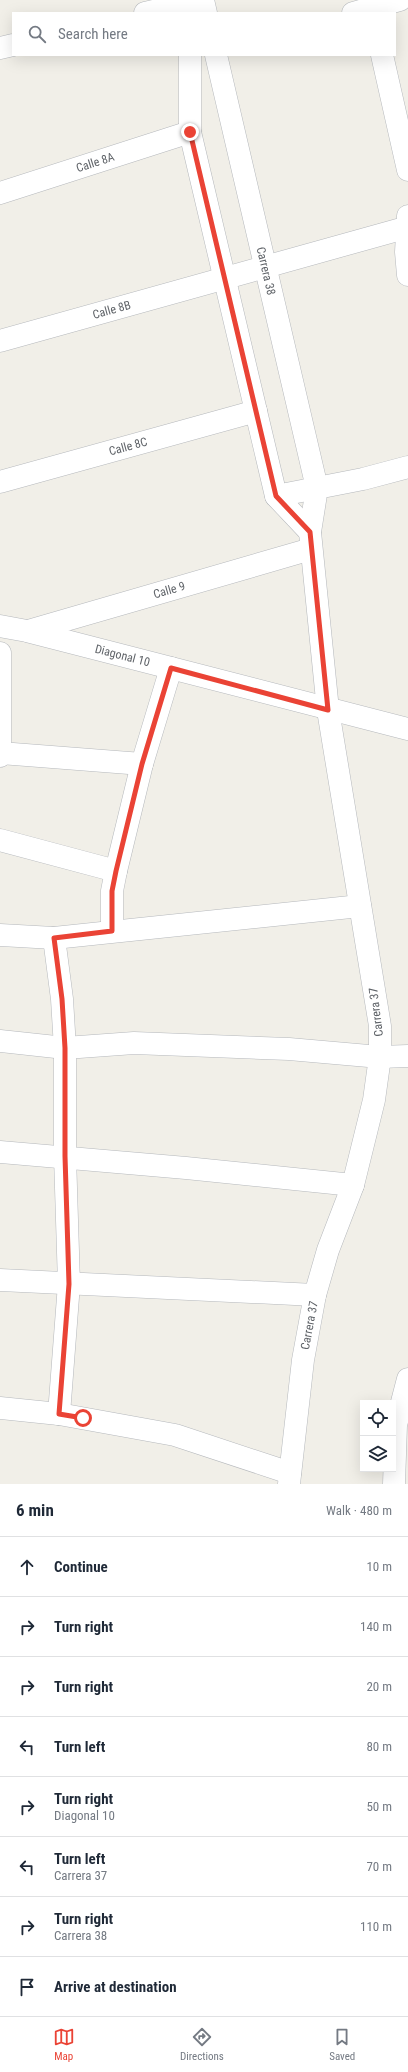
<!DOCTYPE html>
<html lang="en">
<head>
<meta charset="utf-8">
<style>
  :root { --surface:#fff; --page:#f2f2f3; --text:#1f2937; --muted:#747a83; --line:#e0e1e3; --accent:#ea4335 }
  body { margin:0; font-family:"Roboto Condensed",sans-serif; background:var(--page); color:var(--text) }
  .controls { position:absolute; right:12px; bottom:12px; display:grid; overflow:hidden; border-radius:0px; box-shadow:0 4px 16px #0002 }
  .controls button { width:36px; height:36px; display:grid; place-items:center; padding:0; border:0; border-bottom:1px solid var(--line); background:var(--surface); color:var(--text); font:20px sans-serif }
  .stop { position:absolute; width:12px; height:12px; margin:-9px; border:3px solid #ea4335; border-radius:50%; background:#fff }
  .stop.end { background:#ea4335; border-color:#fff; box-shadow:0 1px 4px #0008 }
  .list { margin:0; padding:0; list-style:none }
  h2 { display:flex; justify-content:space-between; align-items:center; height:52px; margin:0; padding:0 16px; font-size:17px }
  h2 small { font-size:13px; font-weight:400; color:var(--muted) }
  .list li { display:grid; grid-template-columns:26px 1fr auto; gap:12px; align-items:center; box-sizing:border-box; height:60px; padding:0 16px; border-top:1px solid var(--line) }
  .list b { display:block; font-size:15px; white-space:nowrap }
  .list p { margin:0; font-size:13px; white-space:nowrap; color:var(--muted) }
  .list em { font-size:13px; font-style:normal; color:var(--muted) }
  .icon { flex:none; width:22px; height:22px; fill:none; stroke:currentColor; stroke-width:2; stroke-linecap:round; stroke-linejoin:round }
  .map { position:relative; flex:none; width:408px; height:1484px; overflow:hidden }
  .search { position:absolute; background:var(--surface); box-shadow:0 4px 16px #0002; left:12px; right:12px; top:12px; height:44px; display:flex; align-items:center; gap:10px; box-sizing:border-box; padding:0 14px; border-radius:0px; color:var(--muted); font-size:15px }
  .sheet { height:532px; background:var(--surface) }
  nav { display:flex; justify-content:space-around; align-items:center; box-sizing:border-box; height:56px; border-top:1px solid var(--line); background:var(--surface); font-size:11px; color:var(--muted) }
  nav a { display:grid; justify-items:center; gap:2px }
  nav .on { color:var(--accent) }
  .map>svg:first-child { display:block }
</style>
</head>
<body>
<div class="map">
<svg width="408" height="1484" viewBox="0 0 408 1484">
  <rect width="100%" height="100%" fill="#f1efe8"/>
  <g fill="none" stroke-linecap="round" stroke-linejoin="round">
    <!-- minor casing -->
    <g stroke="#b5b8bc" stroke-width="23">
      <g id="minor">
        <polyline points="145,13 187,3"/>
        <polyline points="353,13 400,0"/>
        <polyline points="0,48 13,45"/>
        <polyline points="382,55 408,170"/>
        <path id="s1" d="M0,193L190,132"/>
        <polyline points="408,216 406,252 408,275"/>
        <path id="s2" d="M0,341L408,227"/>
        <path id="s3" d="M0,482L256,411"/>
        <polyline points="276,496 310,532"/>
        <path id="s4" d="M0,626L27,631L408,729"/>
        <path id="s5" d="M28,631L311,549"/>
        <polyline points="0,653 0,756"/>
        <polyline points="0,753 142,764"/>
        <polyline points="0,840 116,871"/>
        <polyline points="112,931 112,891 116,871 142,764 171,668"/>
        <polyline points="0,935 54,938 360,906"/>
        <polyline points="54,938 62,999 65,1048 65,1156 69,1284 59,1414"/>
        <polyline points="0,1041 65,1048 134,1043 289,1049 380,1057 408,1056"/>
        <polyline points="0,1152 186,1168 353,1185"/>
        <polyline points="0,1280 315,1295"/>
        <polyline points="0,1408 59,1414 175,1435 290,1473"/>
        <path id="s6" d="M289,1484L303,1360L315,1295L328,1250L353,1185L374,1100L380,1057V1026L328,710L310,532L317,488L363,479L408,467"/>
        <polyline points="394,1484 396,1425 408,1379"/>
      </g>
    </g>
    <!-- tertiary casing -->
    <g stroke="#b5b8bc" stroke-width="23">
      <g id="tertiary">
        <polyline points="186,0 187,13"/>
        <polyline points="203,0 206,13"/>
        <polyline points="190,55 190,132 276,496 317,488 216,55"/>
      </g>
    </g>
    <!-- minor -->
    <use href="#minor" stroke="#fff" stroke-width="22"/>
    <!-- tertiary -->
    <use href="#tertiary" stroke="#fff" stroke-width="22"/>
  </g>
  <g fill="none" stroke-linecap="round" stroke-linejoin="round">
    <!-- route -->
    <polyline stroke="#ea4335" stroke-width="5" points="83,1418 59,1414 69,1284 65,1156 65,1048 62,999 54,938 112,931 112,891 116,871 142,764 171,668 328,710 310,532 276,496 190,132"/>
  </g>
  <g text-anchor="middle" dominant-baseline="central" stroke-width="4" stroke-linejoin="round" paint-order="stroke">
    <!-- street labels -->
    <g font-size="12" fill="#5f6368" stroke="#fff">
      <text stroke="none"><textPath href="#s1" startOffset="100">Calle 8A</textPath></text>
      <text transform="translate(266 271) rotate(77)">Carrera 38</text>
      <text stroke="none"><textPath href="#s2" startOffset="116">Calle 8B</textPath></text>
      <text stroke="none"><textPath href="#s3" startOffset="133">Calle 8C</textPath></text>
      <text stroke="none"><textPath href="#s5" startOffset="147">Calle 9</textPath></text>
      <text stroke="none"><textPath href="#s4" startOffset="126">Diagonal 10</textPath></text>
      <text transform="translate(376 1012) rotate(-97)">Carrera 37</text>
      <text stroke="none"><textPath href="#s6" startOffset="160">Carrera 37</textPath></text>
    </g>
  </g>
</svg>
<div class="controls">
<button><svg class="icon" aria-label="locate" viewBox="0 0 24 24"><circle cx="12" cy="12" r="6"/><path d="M12 2v4M12 18v4M2 12h4M18 12h4"/></svg></button>
<button><svg class="icon" aria-label="layers" viewBox="0 0 24 24"><path d="M12 4l9 5-9 5-9-5zM3 14l9 5 9-5"/></svg></button>
</div>
<div class="stop" style="left:83px;top:1418px"></div>
<div class="stop end" style="left:190px;top:132px"></div>
<div class="search"><svg class="icon" aria-label="search" viewBox="0 0 24 24"><circle cx="10" cy="10" r="6"/><path d="M15 15l6 6"/></svg>Search here</div>
</div>
<section class="sheet">
<h2>6 min<small>Walk · 480 m</small></h2>
<ul class="list">
<li><svg class="icon" aria-label="ahead" viewBox="0 0 24 24"><path d="M12 20V5M6 11l6-6 6 6"/></svg><div><b>Continue</b></div><em>10 m</em></li>
<li><svg class="icon" aria-label="right" viewBox="0 0 24 24"><path d="M7 20v-9h11M14 6l5 5-5 5"/></svg><div><b>Turn right</b></div><em>140 m</em></li>
<li><svg class="icon" aria-label="right" viewBox="0 0 24 24"><path d="M7 20v-9h11M14 6l5 5-5 5"/></svg><div><b>Turn right</b></div><em>20 m</em></li>
<li><svg class="icon" aria-label="left" viewBox="0 0 24 24"><path d="M17 20v-9H6M10 6l-5 5 5 5"/></svg><div><b>Turn left</b></div><em>80 m</em></li>
<li><svg class="icon" aria-label="right" viewBox="0 0 24 24"><path d="M7 20v-9h11M14 6l5 5-5 5"/></svg><div><b>Turn right</b><p>Diagonal 10</p></div><em>50 m</em></li>
<li><svg class="icon" aria-label="left" viewBox="0 0 24 24"><path d="M17 20v-9H6M10 6l-5 5 5 5"/></svg><div><b>Turn left</b><p>Carrera 37</p></div><em>70 m</em></li>
<li><svg class="icon" aria-label="right" viewBox="0 0 24 24"><path d="M7 20v-9h11M14 6l5 5-5 5"/></svg><div><b>Turn right</b><p>Carrera 38</p></div><em>110 m</em></li>
<li><svg class="icon" aria-label="arrive" viewBox="0 0 24 24"><path d="M6 21V4h12l-3 4 3 4H6"/></svg><div><b>Arrive at destination</b></div></li>
</ul>
</section>
<nav>
<a class="on"><svg class="icon" aria-label="map" viewBox="0 0 24 24"><path d="M3 6l6-2 6 2 6-2v14l-6 2-6-2-6 2zM9 4v14M15 6v14"/></svg>Map</a>
<a><svg class="icon" aria-label="directions" viewBox="0 0 24 24"><path d="M12 3l9 9-9 9-9-9zM9 14v-3h6M13 9l2 2-2 2"/></svg>Directions</a>
<a><svg class="icon" aria-label="saved" viewBox="0 0 24 24"><path d="M7 4h10v16l-5-4-5 4z"/></svg>Saved</a>
</nav>
</body>
</html>
